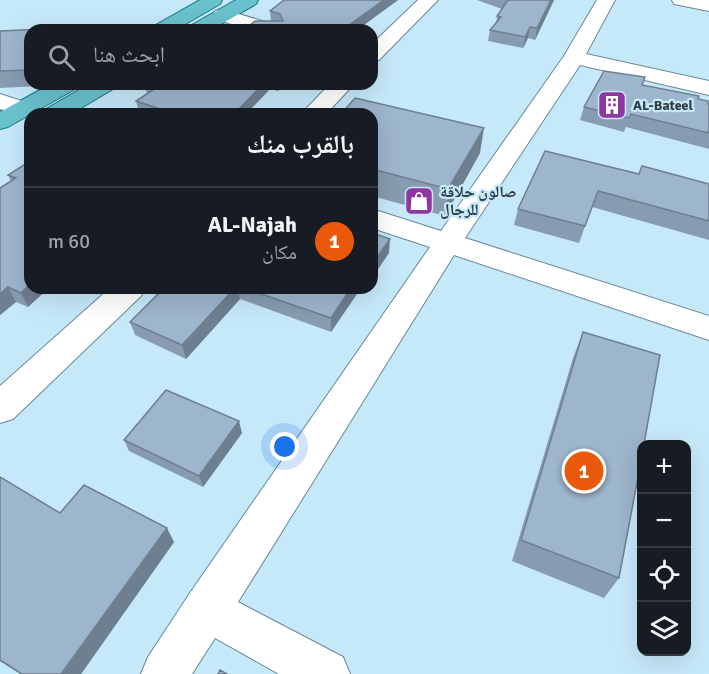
<!DOCTYPE html>
<html lang="ar">
<head>
<meta charset="utf-8">
<style>
  :root { --surface:#171b24; --page:#242831; --text:#f1f3f6; --muted:#9ea1a6; --line:#363941; --accent:#ea580c }
  body { margin:0; font-family:Signika,"Noto Naskh Arabic",sans-serif; background:var(--page); color:var(--text); direction:rtl }
  .controls { position:absolute; right:18px; bottom:18px; display:grid; overflow:hidden; border-radius:12px; box-shadow:0 6px 24px #0002 }
  .controls button { width:54px; height:54px; display:grid; place-items:center; padding:0; border:0; border-bottom:2px solid var(--line); background:var(--surface); color:var(--text); font:30px sans-serif }
  .you { position:absolute; left:285px; top:447px; width:21px; height:21px; margin:-15px; border:4px solid #fff; border-radius:50%; background:#1a73e8; box-shadow:0 0 0 9px #1a73e833 }
  .badge { display:grid; place-items:center; width:39px; height:39px; border-radius:50%; background:var(--accent); color:#fff; font-size:20px; font-weight:700 }
  .pin { position:absolute; translate:-50% -50%; border:3px solid #fff; box-shadow:0 2px 6px #0006 }
  .list { margin:0; padding:0; list-style:none }
  h2 { display:flex; justify-content:space-between; align-items:center; height:78px; margin:0; padding:0 24px; font-size:26px }
  h2 small { font-size:20px; font-weight:400; color:var(--muted) }
  .list li { display:grid; grid-template-columns:39px 1fr auto; gap:18px; align-items:center; box-sizing:border-box; height:108px; padding:0 24px; border-top:2px solid var(--line) }
  .list b { display:block; font-size:22px; white-space:nowrap }
  .list p { margin:0; font-size:20px; white-space:nowrap; color:var(--muted) }
  .list em { font-size:20px; font-style:normal; color:var(--muted) }
  .icon { flex:none; width:33px; height:33px; fill:none; stroke:currentColor; stroke-width:2; stroke-linecap:round; stroke-linejoin:round }
  .map { position:relative; flex:none; width:709px; height:674px; overflow:hidden; direction:ltr }
  .search { position:absolute; background:var(--surface); box-shadow:0 6px 24px #0002; left:24px; top:24px; width:354px; height:66px; display:flex; align-items:center; gap:15px; box-sizing:border-box; padding:0 21px; border-radius:18px; color:var(--muted); font-size:22px }
  .panel { position:absolute; background:var(--surface); box-shadow:0 6px 24px #0002; left:24px; top:108px; width:354px; height:186px; border-radius:18px; direction:rtl }
  .map>svg:first-child { display:block }
</style>
</head>
<body>
<div class="map">
<svg width="709" height="674" viewBox="0 0 709 674">
  <rect width="100%" height="100%" fill="#c6e9fa"/>
  <g fill="none" stroke-linecap="round" stroke-linejoin="round">
    <!-- minor casing -->
    <g stroke="#698998" stroke-width="2">
      <g id="minor">
        <polygon points="418,0 438,0 379,60 372,62 372,44"/>
        <polygon points="597,0 615,0 586,54 709,81 709,95 580,65 465,238 709,316 709,340 454,255 238,602 343,657 350,674 279,674 215,638 192,674 141,674 148,657 190,593 430,247 372,228 372,209 441,231 564,56"/>
        <polygon points="672,0 709,0 709,11 674,4"/>
        <polygon points="222,9 279,26 282,30 251,30 215,19 212,15 215,11"/>
        <polygon points="330,84 354,84 326,114 301,114"/>
        <polygon points="0,94 31,104 35,109 31,114 23,116 0,109"/>
        <polygon points="110,288 145,288 141,296 13,419 0,423 0,386"/>
      </g>
    </g>
    <!-- major casing -->
    <g stroke="#157989" stroke-width="2">
      <g id="major">
        <polygon points="200,0 222,0 220,4 175,30 151,30 154,26"/>
        <polygon points="236,0 258,0 256,4 211,30 187,30 190,26"/>
        <polygon points="51,84 78,84 75,89 8,127 0,129 0,112"/>
        <polygon points="89,84 116,84 113,89 71,114 42,114 46,109"/>
      </g>
    </g>
    <!-- minor -->
    <use href="#minor" fill="#fff" fill-rule="evenodd"/>
    <!-- major -->
    <use href="#major" fill="#6ac2ce" fill-rule="evenodd"/>
  </g>
  <!-- wall -->
  <g fill="#879cb0">
    <polygon points="284,0 398,0 357,30 244,30 271,21 270,11"/>
    <polygon points="477,0 554,0 535,40 528,38 523,48 488,41 490,30 496,23 497,16 502,9"/>
    <polygon points="111,26 113,30 30,30 30,84 47,84 39,86 0,88 0,31"/>
    <polygon points="150,84 286,84 278,91 270,89 246,114 144,114 139,112 136,101 147,94 145,87"/>
    <polygon points="642,85 698,99 709,104 709,149 626,127 624,132 580,120 584,107"/>
    <polygon points="372,114 480,153 445,216 372,196"/>
    <polygon points="30,161 28,307 16,302 0,315 0,188 11,181 8,175"/>
    <polygon points="639,174 709,184 709,240 592,207 579,243 514,225 518,209"/>
    <polygon points="164,288 361,288 331,332 240,299 186,359 135,335 130,322"/>
    <polygon points="583,332 619,578 604,598 512,561 573,358"/>
    <polygon points="242,433 203,487 129,451 124,440"/>
    <polygon points="0,477 60,513 174,542 81,674 20,674 0,661"/>
  </g>
  <!-- shaded-wall -->
  <g fill="#6e7f90">
    <polygon points="384,0 398,0 357,30 342,30"/>
    <polygon points="551,0 554,0 535,40 537,28"/>
    <polygon points="111,26 113,30 106,30"/>
    <polygon points="530,27 528,38 523,48 525,37"/>
    <polygon points="263,84 270,84 270,89 246,114 234,114"/>
    <polygon points="277,84 286,84 278,91"/>
    <polygon points="484,128 480,153 445,216 448,189"/>
    <polygon points="390,239 389,253 372,278 372,264"/>
    <polygon points="30,284 30,288 49,288 28,307 21,293"/>
    <polygon points="8,287 16,302 0,315 0,294"/>
    <polygon points="235,288 238,288 240,299 186,359 182,345"/>
    <polygon points="351,288 361,288 331,332 331,318"/>
    <polygon points="239,421 242,433 203,487 199,476"/>
    <polygon points="167,528 174,542 81,674 61,674"/>
  </g>
  <!-- building -->
  <g fill="#9db5cd" stroke="#6e7f90" stroke-width="1.5">
    <polygon points="284,0 384,0 342,30 244,30 255,21 283,21 280,14 270,11"/>
    <polygon points="508,0 551,0 537,28 530,27 525,37 490,30 501,17 497,16"/>
    <polygon points="111,26 106,30 30,30 30,70 0,71 0,31"/>
    <polygon points="236,28 243,30 233,30"/>
    <polygon points="604,71 645,77 642,85 699,96 698,99 708,101 708,104 709,104 709,133 631,114 629,118 584,107"/>
    <polygon points="150,84 263,84 234,114 175,114 136,101 153,90 145,87"/>
    <polygon points="355,98 484,128 448,189 372,169 372,114 341,114"/>
    <polygon points="545,151 639,174 642,166 709,184 709,221 598,191 585,226 518,209"/>
    <polygon points="30,161 30,284 21,293 8,287 0,294 0,188 16,178 8,175"/>
    <polygon points="372,233 390,239 372,264"/>
    <polygon points="164,288 235,288 182,345 130,322"/>
    <polygon points="244,288 351,288 331,318"/>
    <polygon points="583,332 660,355 644,444 642,444 642,456 619,578 521,540"/>
    <polygon points="166,390 239,421 199,476 124,440"/>
    <polygon points="0,477 60,513 84,485 167,528 61,674 22,674 0,660"/>
    <polygon points="220,670 227,674 218,674"/>
  </g>
  <!-- icons -->
  <defs>
    <g id="building-square" transform="scale(1.5)"><rect x="-9" y="-9" width="18" height="18" rx="4" fill="#8f36a2" stroke="#c6e9fa"/><path d="M-4-6H4V6H1V3H-1V6H-4ZM-2.5-4.3h1.7v1.8h-1.7ZM.8-4.3h1.7v1.8H.8ZM-2.5-1h1.7V.8h-1.7ZM.8-1h1.7V.8H.8Z" fill="#fff"/></g>
    <g id="shop-square" transform="scale(1.5)"><rect x="-9" y="-9" width="18" height="18" rx="4" fill="#8f36a2" stroke="#c6e9fa"/><path d="M-5-2.5h2.3a2.7 3.5 0 0 1 5.4 0H5L5.5 6h-11ZM-1.5-2.5h3a1.5 2.3 0 0 0-3 0Z" fill="#fff"/></g>
  </defs>
  <g fill-rule="evenodd">
    <use href="#building-square" x="612" y="105"/>
    <use href="#shop-square" x="419" y="201"/>
  </g>
  <g text-anchor="middle" dominant-baseline="central" stroke-width="4.5" stroke-linejoin="round" paint-order="stroke">
    <!-- far-poi labels -->
    <g font-size="14" font-weight="bold" fill="#2f3d44" stroke="#c6e9fa" text-anchor="start">
      <text x="633" y="105">AL-Bateel</text>
    </g>
    <!-- poi labels -->
    <g font-size="16" font-weight="bold" fill="#2f3d44" stroke="#c6e9fa" text-anchor="start">
      <text x="440" y="192">صالون حلاقة<tspan x="440" dy="18">للرجال</tspan></text>
    </g>
  </g>
</svg>
<div class="controls">
<button>+</button>
<button>−</button>
<button><svg class="icon" aria-label="locate" viewBox="0 0 24 24"><circle cx="12" cy="12" r="6"/><path d="M12 2v4M12 18v4M2 12h4M18 12h4"/></svg></button>
<button><svg class="icon" aria-label="layers" viewBox="0 0 24 24"><path d="M12 4l9 5-9 5-9-5zM3 14l9 5 9-5"/></svg></button>
</div>
<div class="you"></div>
<div class="pin badge" style="left:584px;top:471px">1</div>
<div class="search"><svg class="icon" aria-label="search" viewBox="0 0 24 24"><circle cx="10" cy="10" r="6"/><path d="M15 15l6 6"/></svg>ابحث هنا</div>
<section class="panel">
<h2>بالقرب منك<small></small></h2>
<ul class="list">
<li><span class="badge">1</span><div><b>AL-Najah</b><p>مكان</p></div><em>60 m</em></li>
</ul>
</section>
</div>
</body>
</html>
